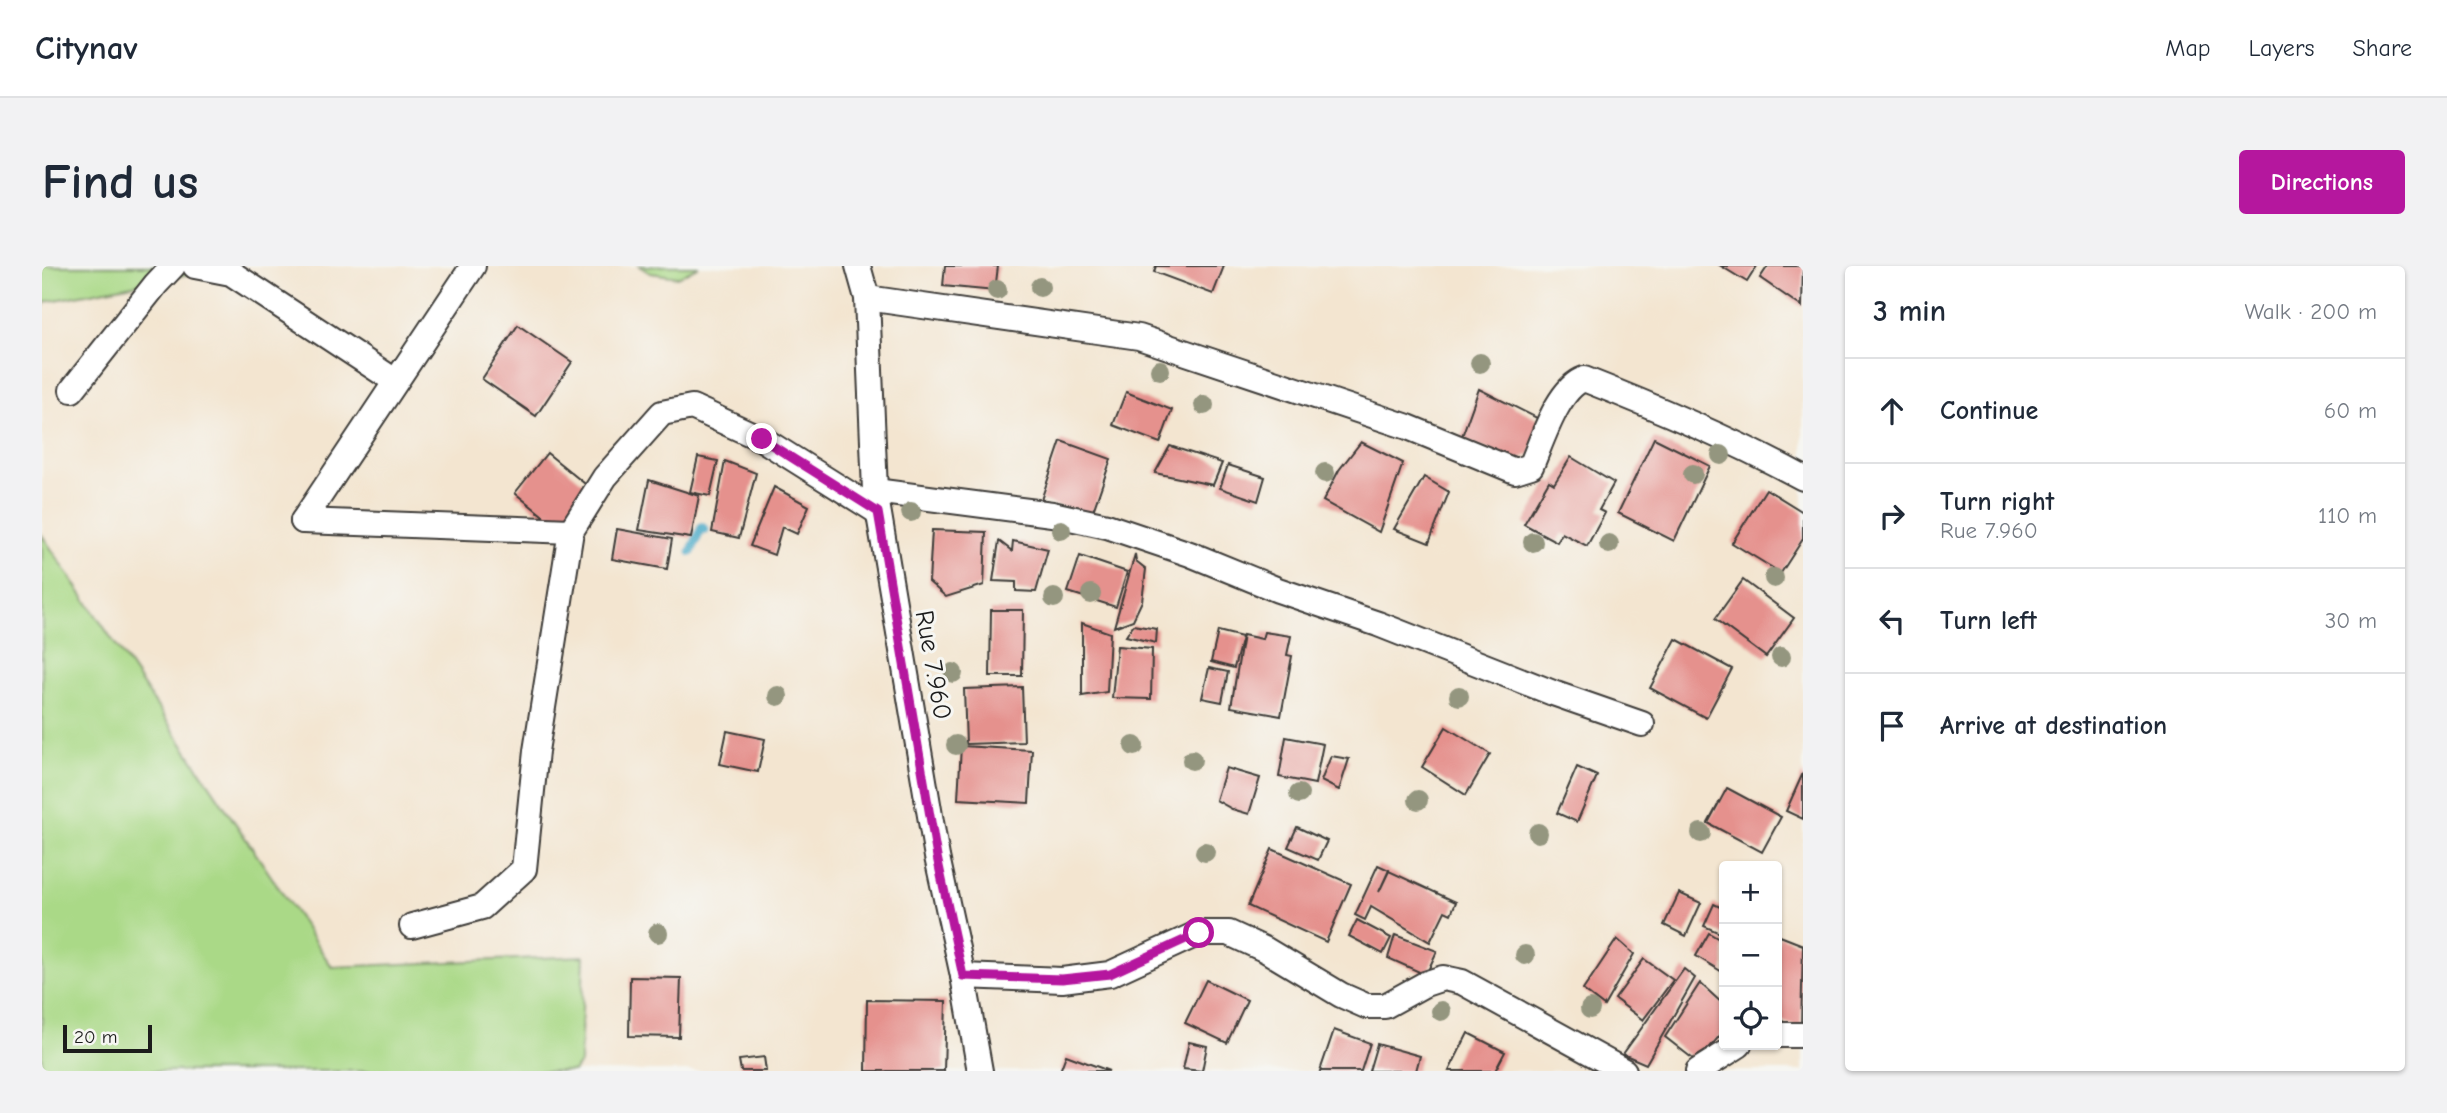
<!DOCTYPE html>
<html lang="en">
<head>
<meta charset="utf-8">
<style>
  :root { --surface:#fff; --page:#f2f2f3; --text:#1f2937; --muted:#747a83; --line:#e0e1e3; --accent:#b5179e }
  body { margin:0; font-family:"Comic Neue",sans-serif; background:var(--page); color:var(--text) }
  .controls { position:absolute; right:21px; bottom:21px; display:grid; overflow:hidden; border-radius:7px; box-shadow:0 2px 5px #0004 }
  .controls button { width:63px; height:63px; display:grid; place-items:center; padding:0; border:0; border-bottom:2px solid var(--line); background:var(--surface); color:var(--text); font:35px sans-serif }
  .scale { position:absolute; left:21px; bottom:18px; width:89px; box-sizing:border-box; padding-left:7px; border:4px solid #1c1c1c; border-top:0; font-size:19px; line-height:24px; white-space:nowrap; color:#1c1c1c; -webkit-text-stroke:5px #f6f6f2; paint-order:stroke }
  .stop { position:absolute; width:21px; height:21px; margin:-16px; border:5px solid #b5179e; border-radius:50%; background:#fff }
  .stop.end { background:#b5179e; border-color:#fff; box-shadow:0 2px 7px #0008 }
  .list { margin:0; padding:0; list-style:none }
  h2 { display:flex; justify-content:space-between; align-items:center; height:91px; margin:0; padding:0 28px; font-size:30px }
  h2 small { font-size:23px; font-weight:400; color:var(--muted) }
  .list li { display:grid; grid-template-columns:46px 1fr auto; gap:21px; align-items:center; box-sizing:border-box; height:105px; padding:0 28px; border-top:2px solid var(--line) }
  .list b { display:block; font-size:26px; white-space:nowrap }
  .list p { margin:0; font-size:23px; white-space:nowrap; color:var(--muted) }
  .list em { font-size:23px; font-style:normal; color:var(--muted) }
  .icon { flex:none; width:38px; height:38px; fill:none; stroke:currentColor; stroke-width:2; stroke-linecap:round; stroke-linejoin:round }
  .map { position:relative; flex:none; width:1761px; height:805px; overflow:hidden; border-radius:7px }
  header { display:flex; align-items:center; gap:42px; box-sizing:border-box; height:98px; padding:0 35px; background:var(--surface); border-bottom:2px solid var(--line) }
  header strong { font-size:33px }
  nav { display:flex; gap:38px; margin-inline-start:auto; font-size:24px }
  .intro { display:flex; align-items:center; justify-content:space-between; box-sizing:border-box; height:168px; padding:0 42px }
  h1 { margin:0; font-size:49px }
  .button { padding:18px 32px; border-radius:7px; background:var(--accent); color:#fff; font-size:24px; font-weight:700 }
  main { display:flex; gap:42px; padding:0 42px }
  aside { flex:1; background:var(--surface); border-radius:7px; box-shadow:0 2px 5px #0004 }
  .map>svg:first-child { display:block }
</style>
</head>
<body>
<header>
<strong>Citynav</strong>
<nav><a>Map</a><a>Layers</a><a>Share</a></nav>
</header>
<div class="intro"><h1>Find us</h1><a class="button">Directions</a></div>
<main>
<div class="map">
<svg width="1761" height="805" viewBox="0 0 1761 805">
  <rect width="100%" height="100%" fill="#f6f6f2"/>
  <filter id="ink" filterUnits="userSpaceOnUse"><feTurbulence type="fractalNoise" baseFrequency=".0143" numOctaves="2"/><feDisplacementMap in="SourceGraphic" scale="14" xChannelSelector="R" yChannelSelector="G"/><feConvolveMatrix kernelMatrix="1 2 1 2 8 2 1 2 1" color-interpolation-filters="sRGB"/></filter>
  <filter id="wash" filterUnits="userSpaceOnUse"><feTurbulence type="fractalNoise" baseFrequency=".00686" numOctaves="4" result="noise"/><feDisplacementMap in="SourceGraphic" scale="28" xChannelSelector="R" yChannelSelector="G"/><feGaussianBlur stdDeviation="1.57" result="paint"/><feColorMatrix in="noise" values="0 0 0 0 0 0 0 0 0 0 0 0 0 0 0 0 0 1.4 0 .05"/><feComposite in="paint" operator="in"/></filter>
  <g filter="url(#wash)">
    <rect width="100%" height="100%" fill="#f3e5d0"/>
    <!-- green -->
    <g fill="#aad987" stroke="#637a52" stroke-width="2">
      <polygon points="0,0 189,0 3,36 0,43"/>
      <polygon points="597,0 657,0 636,11 608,7"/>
      <polygon points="0,269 290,701 542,690 538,797 532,805 0,805"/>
    </g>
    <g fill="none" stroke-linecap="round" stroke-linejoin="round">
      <!-- stream -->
      <polyline stroke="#48aac8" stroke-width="9" points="649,286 660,261 663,264"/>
    </g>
    <g id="blocks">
      <!-- building -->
      <g fill="#e5918d">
        <polygon points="903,0 956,0 953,25 901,20"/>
        <polygon points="1114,0 1182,0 1171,28 1112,6"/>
        <polygon points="1679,0 1715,0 1705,16"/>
        <polygon points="1726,0 1761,0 1760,41 1718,12"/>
        <polygon points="476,59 530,96 494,150 440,113"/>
        <polygon points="1437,123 1501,155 1488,188 1473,195 1419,173"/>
        <polygon points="1084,126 1130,144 1118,177 1071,159"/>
        <polygon points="1612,172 1668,200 1632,275 1576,247"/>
        <polygon points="1019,175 1069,193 1049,251 999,234"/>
        <polygon points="1319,176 1361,197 1337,266 1281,235 1297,204"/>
        <polygon points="1128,180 1180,197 1171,219 1113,207"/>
        <polygon points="505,187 548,222 516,262 473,227"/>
        <polygon points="656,191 676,195 668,230 648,226"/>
        <polygon points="1529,191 1572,217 1557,244 1563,247 1545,280 1520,267 1515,276 1482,258 1507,215 1512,218"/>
        <polygon points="683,195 714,207 697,272 670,266"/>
        <polygon points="1186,199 1223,211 1216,235 1178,222"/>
        <polygon points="1382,211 1407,226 1387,277 1352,263"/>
        <polygon points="607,214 657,230 649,272 597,264"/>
        <polygon points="732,221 767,240 755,268 740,261 732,289 708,280"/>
        <polygon points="1724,223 1761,246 1761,273 1739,307 1690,277"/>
        <polygon points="575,263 630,273 625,303 570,293"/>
        <polygon points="890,264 944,266 942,319 904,331 887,316"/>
        <polygon points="957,275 970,285 971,275 1006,283 994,326 974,325 974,316 951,315"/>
        <polygon points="1093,288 1094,295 1104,303 1100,335 1091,354 1072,361"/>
        <polygon points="1038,290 1085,306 1074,341 1026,326"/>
        <polygon points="1701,314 1752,352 1724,391 1673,353"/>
        <polygon points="949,344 981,344 980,410 948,410"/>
        <polygon points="1040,357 1068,367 1065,426 1040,430"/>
        <polygon points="1091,359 1115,363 1114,377 1084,370"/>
        <polygon points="1176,365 1200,371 1192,402 1169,396"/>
        <polygon points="1222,366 1249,370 1245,389 1250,390 1239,450 1189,441 1201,369 1220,373"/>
        <polygon points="1634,373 1690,403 1664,452 1608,422"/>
        <polygon points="1075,380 1110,383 1109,433 1070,432"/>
        <polygon points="1167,402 1186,406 1180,436 1160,432"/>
        <polygon points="980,421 982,476 924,478 922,423"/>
        <polygon points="1404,461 1448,488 1424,529 1380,501"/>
        <polygon points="685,465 723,473 716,506 678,498"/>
        <polygon points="1244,471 1281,478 1273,518 1237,511"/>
        <polygon points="919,480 990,484 987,537 916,533"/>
        <polygon points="1289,490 1307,493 1297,524 1279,515"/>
        <polygon points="1535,501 1555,510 1535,556 1515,547"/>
        <polygon points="1184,502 1218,512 1207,548 1190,543 1174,534"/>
        <polygon points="1761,507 1761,553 1744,545"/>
        <polygon points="1685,522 1739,551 1720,586 1666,557"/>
        <polygon points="1255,561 1285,575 1276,594 1246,581"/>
        <polygon points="1230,583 1309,618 1284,676 1206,640"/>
        <polygon points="1336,599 1347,604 1337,626 1347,605 1414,636 1409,648 1403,645 1388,676 1329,641 1323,654 1313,649"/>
        <polygon points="1637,627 1659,637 1644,670 1622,659"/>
        <polygon points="1672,638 1682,643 1682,669 1662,660"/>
        <polygon points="1315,654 1349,672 1341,688 1307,670"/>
        <polygon points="1667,667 1682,676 1682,707 1654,690"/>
        <polygon points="1353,669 1395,685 1384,709 1346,692"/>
        <polygon points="1738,670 1761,679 1759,763 1735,753 1735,678"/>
        <polygon points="1575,673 1592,688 1562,740 1541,724"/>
        <polygon points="1602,693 1631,714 1601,754 1573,733"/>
        <polygon points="1642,703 1653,712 1604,798 1581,788"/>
        <polygon points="588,711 639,712 637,771 587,770"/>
        <polygon points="1164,714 1205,734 1185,777 1143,757"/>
        <polygon points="1658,717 1682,739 1682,765 1655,796 1623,771"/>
        <polygon points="825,734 904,735 902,805 824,805"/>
        <polygon points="1292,764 1328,777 1319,805 1278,805"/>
        <polygon points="1426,767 1463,786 1453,805 1407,805"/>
        <polygon points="1147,776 1165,780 1160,805 1141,803"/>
        <polygon points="1335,778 1378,790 1374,805 1327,805"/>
        <polygon points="1024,789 1067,805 1018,805"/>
        <polygon points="722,791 724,805 699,805 697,794"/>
      </g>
    </g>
  </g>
  <g filter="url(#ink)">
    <use href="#blocks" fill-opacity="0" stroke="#3c3a37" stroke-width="2"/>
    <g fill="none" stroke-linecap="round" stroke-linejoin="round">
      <!-- street casing -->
      <g stroke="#3c3a37" stroke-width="28">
        <g id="street">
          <polyline points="153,0 189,7 353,115"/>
          <polyline points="816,0 825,32 833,225 895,591 921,710 938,805"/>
          <path d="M825,32L1097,71L1366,161L1473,205L1489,200C1500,175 1516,122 1542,113C1616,142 1691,174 1761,212"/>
          <polyline points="30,124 114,18 131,0"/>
          <polyline points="833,225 1010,248 1065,260 1148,288 1236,324 1336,358 1511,427 1600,458"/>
          <polyline points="261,255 431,0"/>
          <polyline points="261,255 529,265"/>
          <polyline points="370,660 440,641 482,603 494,485 529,265 563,211 620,147 650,141 720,173 836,246"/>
          <polyline points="921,710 1020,714 1068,708 1157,667 1187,667 1224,684 1299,729 1324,740 1343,740 1383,718 1401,712 1420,716 1582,805"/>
          <polyline points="1735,769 1761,769"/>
          <polyline points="1656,805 1697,779"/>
        </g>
      </g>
      <!-- street -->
      <use href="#street" stroke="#fff" stroke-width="24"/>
    </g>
    <!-- trees -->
    <g fill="#94967f">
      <circle cx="998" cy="21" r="10"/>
      <circle cx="955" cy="24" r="10"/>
      <circle cx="1438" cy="97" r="10"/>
      <circle cx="1118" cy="104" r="10"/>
      <circle cx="1162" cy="139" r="10"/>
      <circle cx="1679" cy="189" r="10"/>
      <circle cx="1283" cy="207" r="10"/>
      <circle cx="1651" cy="208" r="10"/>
      <circle cx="869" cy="246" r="10"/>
      <circle cx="1019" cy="264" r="10"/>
      <circle cx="1491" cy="276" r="10"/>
      <circle cx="1567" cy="278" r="10"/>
      <circle cx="1732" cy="312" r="10"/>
      <circle cx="1049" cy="328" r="10"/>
      <circle cx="1012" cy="332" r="10"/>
      <circle cx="1739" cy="391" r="10"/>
      <circle cx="911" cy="407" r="10"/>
      <circle cx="736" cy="430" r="10"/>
      <circle cx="1417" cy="430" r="10"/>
      <circle cx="914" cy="479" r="10"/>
      <circle cx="1092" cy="480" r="10"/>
      <circle cx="1150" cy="494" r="10"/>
      <circle cx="1257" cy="528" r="10"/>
      <circle cx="1376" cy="534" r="10"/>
      <circle cx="1496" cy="567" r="10"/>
      <circle cx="1659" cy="567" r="10"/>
      <circle cx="1163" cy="586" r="10"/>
      <circle cx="616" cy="667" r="10"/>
      <circle cx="1483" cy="689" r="10"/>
      <circle cx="1548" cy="743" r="10"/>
      <circle cx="1399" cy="745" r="10"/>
    </g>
  </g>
  <g fill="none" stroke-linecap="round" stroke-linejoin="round" filter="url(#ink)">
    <!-- route -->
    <polyline stroke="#b5179e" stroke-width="9" points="720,173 836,246 895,591 921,710 1020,713 1068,708 1157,667"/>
  </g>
  <g text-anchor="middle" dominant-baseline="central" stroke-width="6" stroke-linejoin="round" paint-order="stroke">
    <!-- street labels -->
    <g font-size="26" fill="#1c1c1c" stroke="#f6f6f2">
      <text transform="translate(891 399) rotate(80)">Rue 7.960</text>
    </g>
  </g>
</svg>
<div class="controls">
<button>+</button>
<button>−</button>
<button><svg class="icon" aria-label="locate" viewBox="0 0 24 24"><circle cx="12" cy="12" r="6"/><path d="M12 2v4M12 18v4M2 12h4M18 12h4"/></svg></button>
</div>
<div class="scale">20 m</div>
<div class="stop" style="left:1157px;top:667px"></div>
<div class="stop end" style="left:720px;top:173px"></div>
</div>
<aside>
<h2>3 min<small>Walk · 200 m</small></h2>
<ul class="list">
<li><svg class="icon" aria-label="ahead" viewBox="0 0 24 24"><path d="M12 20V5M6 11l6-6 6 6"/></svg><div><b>Continue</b></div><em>60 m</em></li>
<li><svg class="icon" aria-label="right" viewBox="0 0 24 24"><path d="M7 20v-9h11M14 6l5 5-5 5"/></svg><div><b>Turn right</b><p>Rue 7.960</p></div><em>110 m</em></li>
<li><svg class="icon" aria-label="left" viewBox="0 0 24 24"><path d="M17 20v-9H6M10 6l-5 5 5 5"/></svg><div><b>Turn left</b></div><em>30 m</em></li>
<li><svg class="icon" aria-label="arrive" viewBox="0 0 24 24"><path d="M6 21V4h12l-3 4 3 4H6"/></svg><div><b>Arrive at destination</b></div></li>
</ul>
</aside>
</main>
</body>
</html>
